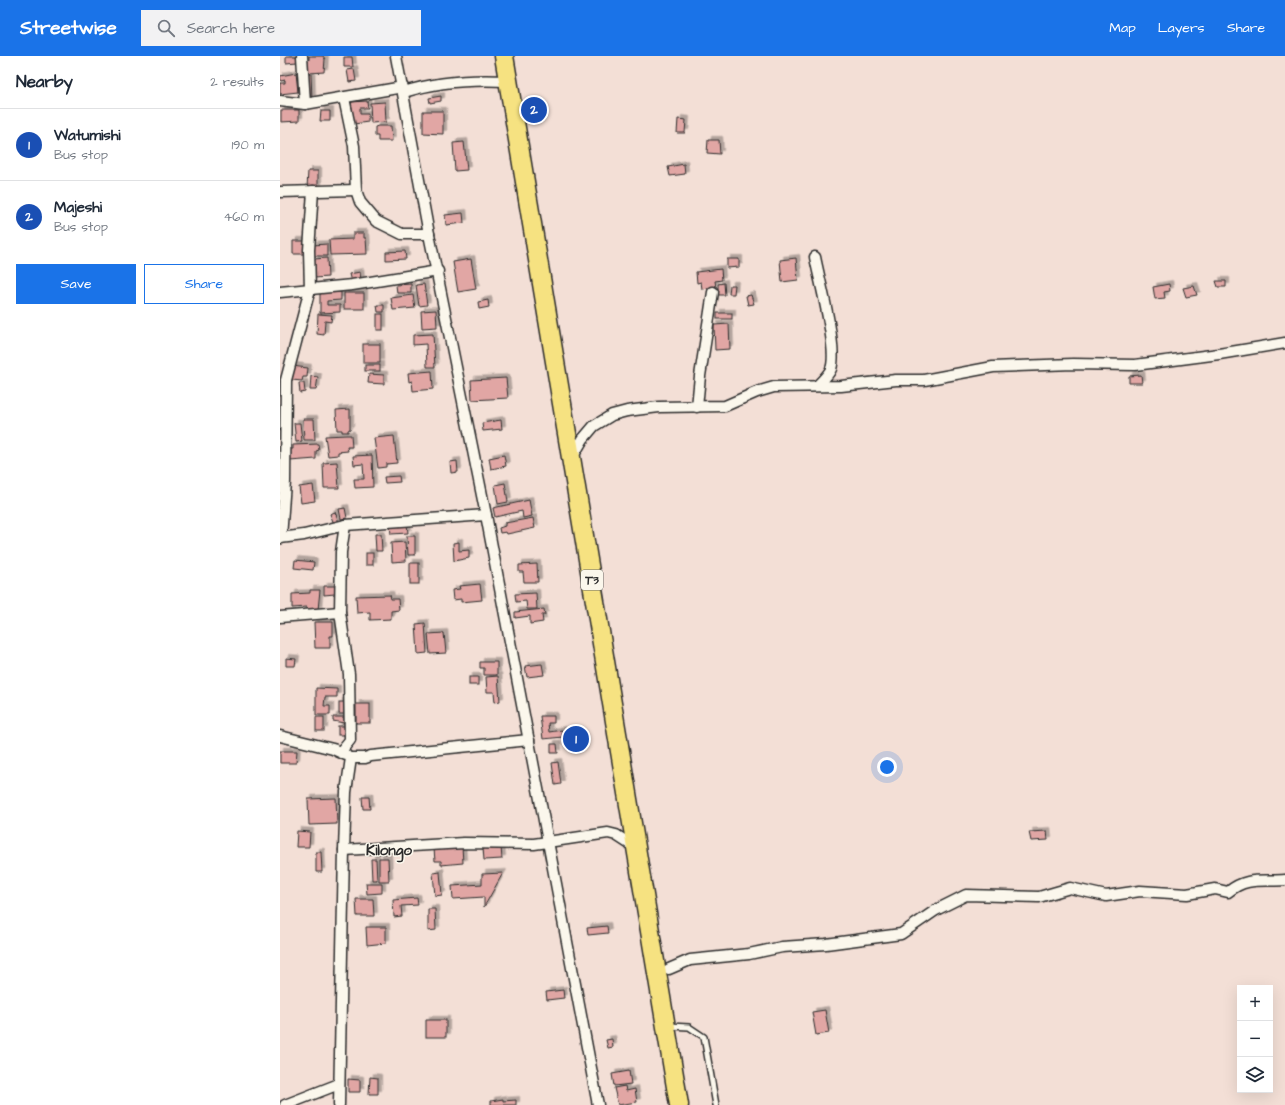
<!DOCTYPE html>
<html lang="en">
<head>
<meta charset="utf-8">
<style>
  :root { --surface:#fff; --page:#f2f2f3; --text:#1f2937; --muted:#747a83; --line:#e0e1e3; --accent:#1a73e8 }
  body { margin:0; font-family:"Architects Daughter",sans-serif; background:var(--page); color:var(--text) }
  .controls { position:absolute; right:12px; bottom:12px; display:grid; overflow:hidden; border-radius:0px; box-shadow:0 4px 16px #0002 }
  .controls button { width:36px; height:36px; display:grid; place-items:center; padding:0; border:0; border-bottom:1px solid var(--line); background:var(--surface); color:var(--text); font:20px sans-serif }
  .you { position:absolute; left:607px; top:711px; width:14px; height:14px; margin:-10px; border:3px solid #fff; border-radius:50%; background:#1a73e8; box-shadow:0 0 0 6px #1a73e833 }
  .badge { display:grid; place-items:center; width:26px; height:26px; border-radius:50%; background:var(--accent); color:#fff; font-size:13px; font-weight:700 }
  .pin { position:absolute; translate:-50% -50%; border:2px solid #fff; box-shadow:0 1px 4px #0006 }
  .list { margin:0; padding:0; list-style:none }
  h2 { display:flex; justify-content:space-between; align-items:center; height:52px; margin:0; padding:0 16px; font-size:17px }
  h2 small { font-size:13px; font-weight:400; color:var(--muted) }
  .list li { display:grid; grid-template-columns:26px 1fr auto; gap:12px; align-items:center; box-sizing:border-box; height:72px; padding:0 16px; border-top:1px solid var(--line) }
  .list b { display:block; font-size:15px; white-space:nowrap }
  .list p { margin:0; font-size:13px; white-space:nowrap; color:var(--muted) }
  .list em { font-size:13px; font-style:normal; color:var(--muted) }
  .actions { display:flex; gap:8px; padding:12px 16px }
  .actions a { flex:1; padding:9px 0; border:1px solid var(--accent); border-radius:0px; text-align:center; font-size:14px; color:var(--accent) }
  .actions .main { background:var(--accent); color:#fff }
  .icon { flex:none; width:22px; height:22px; fill:none; stroke:currentColor; stroke-width:2; stroke-linecap:round; stroke-linejoin:round }
  .map { position:relative; flex:none; width:1005px; height:1049px; overflow:hidden }
  header { display:flex; align-items:center; gap:24px; box-sizing:border-box; height:56px; padding:0 20px; background:var(--accent); color:#fff }
  header strong { font-size:19px }
  nav { display:flex; gap:22px; margin-inline-start:auto; font-size:14px }
  .search { width:280px; height:36px; background:var(--page); display:flex; align-items:center; gap:10px; box-sizing:border-box; padding:0 14px; border-radius:0px; color:var(--muted); font-size:15px }
  main { display:flex }
  aside { flex:1; background:var(--surface) }
  .map>svg:first-child { display:block }
</style>
</head>
<body>
<header>
<strong>Streetwise</strong>
<div class="search"><svg class="icon" aria-label="search" viewBox="0 0 24 24"><circle cx="10" cy="10" r="6"/><path d="M15 15l6 6"/></svg>Search here</div>
<nav><a>Map</a><a>Layers</a><a>Share</a></nav>
</header>
<main>
<aside>
<h2>Nearby<small>2 results</small></h2>
<ul class="list">
<li><span class="badge" style="background:#1a4fb4">1</span><div><b>Watumishi</b><p>Bus stop</p></div><em>190 m</em></li>
<li><span class="badge" style="background:#1a4fb4">2</span><div><b>Majeshi</b><p>Bus stop</p></div><em>460 m</em></li>
</ul>
<div class="actions"><a class="main">Save</a><a>Share</a></div>
</aside>
<div class="map">
<svg width="1005" height="1049" viewBox="0 0 1005 1049">
  <defs>
    <filter id="shadow"><feDropShadow dx="3.5" dy="-3.5" stdDeviation="0" flood-color="#0004"/></filter>
  </defs>
  <rect width="100%" height="100%" fill="#f3dfd6"/>
  <filter id="ink" filterUnits="userSpaceOnUse"><feTurbulence type="fractalNoise" baseFrequency=".025" numOctaves="2"/><feDisplacementMap in="SourceGraphic" scale="8" xChannelSelector="R" yChannelSelector="G"/><feConvolveMatrix kernelMatrix="1 2 1 2 8 2 1 2 1" color-interpolation-filters="sRGB"/></filter>
  <g filter="url(#ink)">
    <!-- building -->
    <g fill="#e1a6a4" stroke="#2b2b2b" filter="url(#shadow)">
      <polygon points="6,0 17,0 17,6 6,7"/>
      <polygon points="29,0 43,0 45,3 44,16 30,17 30,16 26,16 25,4 29,4"/>
      <polygon points="64,1 72,1 73,11 64,11"/>
      <polygon points="74,13 76,25 69,26 67,14"/>
      <polygon points="16,17 18,36 0,38 0,27 5,27 5,24 1,25 0,20"/>
      <polygon points="31,18 32,43 26,44 25,19"/>
      <polygon points="161,40 161,45 150,47 149,42"/>
      <polygon points="87,45 88,52 80,52 80,58 88,58 88,66 74,68 71,46"/>
      <polygon points="105,46 106,66 91,67 90,47"/>
      <polygon points="1,54 19,54 19,65 1,66"/>
      <polygon points="41,55 50,55 50,65 40,65"/>
      <polygon points="143,55 163,55 163,78 143,77"/>
      <polygon points="398,63 406,64 405,77 397,77"/>
      <polygon points="98,70 111,70 112,85 98,85 98,80 95,80 95,71"/>
      <polygon points="428,84 439,84 440,98 427,97"/>
      <polygon points="184,86 187,114 175,115 173,87"/>
      <polygon points="404,108 405,118 390,120 388,111"/>
      <polygon points="28,115 38,115 38,132 27,132"/>
      <polygon points="183,157 184,167 166,169 165,159"/>
      <polygon points="73,177 84,177 84,182 86,182 87,198 50,199 49,184 73,183"/>
      <polygon points="13,185 28,185 27,198 13,198"/>
      <polygon points="47,188 47,200 33,200 33,189"/>
      <polygon points="125,195 126,203 106,204 106,196"/>
      <polygon points="47,202 48,221 34,222 34,203"/>
      <polygon points="516,202 518,224 502,226 500,204"/>
      <polygon points="191,203 196,233 178,236 173,206"/>
      <polygon points="447,203 459,203 459,211 447,212"/>
      <polygon points="441,213 442,224 435,225 436,231 422,233 421,226 417,227 416,216"/>
      <polygon points="80,216 81,224 71,226 69,218"/>
      <polygon points="936,225 946,225 946,231 938,231"/>
      <polygon points="444,227 445,239 438,239 438,228"/>
      <polygon points="131,228 131,237 117,237 116,229"/>
      <polygon points="144,228 147,249 139,250 136,229"/>
      <polygon points="889,228 890,235 884,236 885,242 875,243 873,231"/>
      <polygon points="450,229 455,229 454,238 449,238"/>
      <polygon points="914,230 917,239 906,241 903,232"/>
      <polygon points="61,236 61,244 47,245 47,249 60,249 60,256 40,257 40,237"/>
      <rect x="64" y="237" width="20" height="16"/>
      <polygon points="133,239 135,252 113,254 111,242"/>
      <polygon points="471,239 474,248 468,249 466,240"/>
      <polygon points="208,244 209,251 199,253 198,246"/>
      <polygon points="97,249 104,249 104,256 98,256"/>
      <polygon points="156,254 157,271 142,272 141,255"/>
      <rect x="437" y="257" width="15" height="6"/>
      <polygon points="38,258 52,259 51,266 45,265 44,279 37,278"/>
      <rect x="97" y="258" width="6" height="16"/>
      <polygon points="449,268 450,293 435,294 434,269"/>
      <polygon points="153,278 155,311 147,311 146,288 133,289 133,279"/>
      <rect x="83" y="288" width="17" height="19"/>
      <rect x="85" y="309" width="15" height="6"/>
      <polygon points="12,310 28,312 27,321 23,321 22,325 12,324"/>
      <polygon points="152,315 153,333 133,335 132,325 129,326 128,317"/>
      <polygon points="89,318 104,319 104,328 88,327"/>
      <polygon points="861,319 862,327 849,327 849,320"/>
      <polygon points="31,320 38,321 36,334 30,334"/>
      <polygon points="226,322 228,342 192,344 191,324"/>
      <polygon points="19,327 24,327 25,336 20,337"/>
      <polygon points="70,353 70,373 68,374 68,376 62,376 62,374 57,374 56,354"/>
      <polygon points="23,363 34,363 35,384 24,384"/>
      <polygon points="221,364 222,373 203,375 202,367"/>
      <polygon points="14,367 20,367 22,385 16,386"/>
      <polygon points="66,379 71,379 72,391 67,391 68,395 58,396 58,399 48,400 45,380"/>
      <polygon points="114,380 117,407 106,408 106,411 98,412 94,382"/>
      <polygon points="38,388 39,394 36,395 36,403 10,405 9,393 13,393 13,389"/>
      <polygon points="92,399 93,431 75,432 74,423 84,423 83,408 74,409 73,400"/>
      <polygon points="224,399 226,410 211,413 209,402"/>
      <polygon points="177,405 178,416 171,417 170,406"/>
      <polygon points="57,406 59,432 44,432 43,407"/>
      <polygon points="119,420 120,426 105,427 104,421"/>
      <polygon points="225,427 228,446 218,448 215,429"/>
      <polygon points="33,429 35,445 21,447 19,431"/>
      <polygon points="249,444 252,460 243,462 242,455 215,461 213,452"/>
      <polygon points="65,452 67,462 61,463 59,453"/>
      <polygon points="55,456 59,466 54,468 50,458"/>
      <polygon points="253,462 255,472 227,478 226,476 220,477 219,472 225,470 225,467"/>
      <polygon points="127,468 128,477 111,478 110,470"/>
      <polygon points="95,478 101,478 102,495 96,495"/>
      <polygon points="127,480 135,480 135,499 128,499"/>
      <polygon points="125,486 126,505 112,506 111,487"/>
      <polygon points="179,486 179,495 189,494 189,502 174,505 173,487"/>
      <rect x="86" y="497" width="7" height="12"/>
      <polygon points="15,504 34,506 33,514 14,512"/>
      <rect x="130" y="507" width="9" height="21"/>
      <polygon points="257,508 258,526 244,526 243,516 239,516 239,509"/>
      <polygon points="200,528 202,544 181,546 181,543 173,544 172,534 180,533 179,530"/>
      <polygon points="44,530 55,530 55,538 44,539"/>
      <polygon points="30,534 40,534 38,554 27,554 27,551 12,552 12,538 30,537"/>
      <polygon points="256,537 257,553 247,553 246,545 236,546 235,538"/>
      <polygon points="110,539 111,543 118,543 119,554 111,555 111,563 90,564 90,556 77,557 76,540"/>
      <polygon points="264,553 265,559 262,559 263,566 250,568 250,560 235,562 235,556"/>
      <polygon points="34,566 53,566 53,580 50,580 50,592 35,592"/>
      <polygon points="145,567 147,597 138,598 136,568"/>
      <polygon points="164,577 166,597 150,598 148,578"/>
      <polygon points="6,602 16,603 15,610 6,610"/>
      <polygon points="200,606 217,606 217,619 204,619 204,612 200,612"/>
      <polygon points="262,608 264,619 247,621 245,610"/>
      <polygon points="218,620 220,645 215,646 214,636 207,636 206,621"/>
      <rect x="189" y="621" width="9" height="8"/>
      <polygon points="36,632 57,633 57,641 45,641 44,650 50,650 50,659 36,659"/>
      <rect x="59" y="646" width="5" height="12"/>
      <rect x="76" y="648" width="14" height="19"/>
      <polygon points="260,660 274,660 274,667 268,667 269,676 282,674 283,681 263,683"/>
      <rect x="36" y="661" width="8" height="14"/>
      <polygon points="53,661 64,661 64,667 53,665"/>
      <rect x="58" y="670" width="7" height="9"/>
      <polygon points="271,688 277,688 278,697 271,697"/>
      <polygon points="0,695 17,695 16,707 0,707"/>
      <polygon points="278,706 281,728 275,729 272,707"/>
      <polygon points="82,741 89,741 90,753 83,753"/>
      <polygon points="56,742 57,768 29,769 28,743"/>
      <polygon points="17,775 30,776 29,791 16,791"/>
      <polygon points="767,775 768,784 751,785 749,776"/>
      <polygon points="182,790 183,807 161,809 161,805 155,805 154,793"/>
      <polygon points="221,791 222,803 204,804 203,792"/>
      <polygon points="36,796 41,796 42,816 36,816"/>
      <polygon points="99,802 108,802 109,825 99,825"/>
      <polygon points="91,803 96,803 97,824 92,824"/>
      <polygon points="160,816 162,839 155,840 153,817"/>
      <polygon points="223,817 204,851 204,841 173,843 172,830 202,828 202,818"/>
      <polygon points="86,827 102,827 102,837 87,838"/>
      <polygon points="137,842 138,849 121,850 122,860 114,861 113,844"/>
      <polygon points="76,843 93,843 94,860 77,860"/>
      <polygon points="148,853 155,853 156,874 148,875"/>
      <polygon points="327,870 328,877 308,879 307,872"/>
      <polygon points="86,871 106,871 106,887 87,889"/>
      <polygon points="283,934 284,942 267,944 266,936"/>
      <polygon points="545,954 549,977 536,979 532,956"/>
      <rect x="146" y="964" width="20" height="17"/>
      <polygon points="332,983 333,991 328,992 326,984"/>
      <polygon points="349,1015 351,1028 334,1030 332,1018"/>
      <polygon points="90,1021 98,1022 98,1038 89,1038"/>
      <polygon points="68,1023 80,1024 80,1036 68,1036"/>
      <polygon points="345,1030 346,1035 355,1033 357,1046 338,1049 334,1032"/>
      <polygon points="223,1043 223,1045 236,1044 236,1049 211,1049 211,1045"/>
    </g>
    <g fill="none" stroke-linecap="round" stroke-linejoin="round">
      <!-- lane casing -->
      <g stroke="#2b2b2b" stroke-width="8">
        <polyline id="lane" points="389,970 409,971 424,981 436,1049"/>
      </g>
      <!-- street casing -->
      <g stroke="#2b2b2b" stroke-width="13">
        <g id="street">
          <polyline points="22,0 25,48"/>
          <polyline points="116,0 149,178 206,459 318,1049"/>
          <path d="M124,36C158,25 192,23 228,25"/>
          <polyline points="64,42 74,90 76,134 80,146 96,165 122,178 149,178"/>
          <polyline points="0,45 25,48 123,31"/>
          <polyline points="0,136 76,134"/>
          <path d="M535,201C539,223 560,298 550,315C547,320 542,325 538,329"/>
          <polyline points="0,236 72,229 158,215"/>
          <polyline points="417,351 420,320 433,236"/>
          <polyline points="292,402 303,383 314,370 332,359 347,355 379,351 445,350 477,336 494,331 561,330 616,324 644,324 713,311 793,308 855,309 939,298 1005,287"/>
          <polyline points="0,482 24,479 65,469 206,459"/>
          <polyline points="1,482 5,426 6,324 30,233 29,194 33,135"/>
          <polyline points="0,561 60,556"/>
          <polyline points="0,680 53,693 66,699"/>
          <polyline points="61,695 70,684 69,618 60,556 61,496 65,469"/>
          <polyline points="64,794 184,787 254,788 328,777 336,779 356,792"/>
          <path d="M389,913L410,904L469,898L502,891L546,888L621,878L656,854L686,839L759,841L790,832L826,840L860,835L907,838L935,833L948,836C967,820 983,826 1005,824"/>
          <polyline points="5,1049 59,1028"/>
          <polyline points="59,1049 64,794 66,736 71,702 85,702 91,700 249,684"/>
        </g>
      </g>
      <!-- highway casing -->
      <g stroke="#2b2b2b" stroke-width="21">
        <polyline id="highway" points="224,0 399,1049"/>
      </g>
      <!-- lane -->
      <use href="#lane" stroke="#fbf7ec" stroke-width="5"/>
      <!-- street -->
      <use href="#street" stroke="#fbf7ec" stroke-width="10"/>
      <!-- highway -->
      <use href="#highway" stroke="#f6e281" stroke-width="18"/>
    </g>
  </g>
  <g text-anchor="middle" dominant-baseline="central" stroke-width="3" stroke-linejoin="round" paint-order="stroke">
    <!-- shield labels -->
    <rect fill="#fbf7ec" stroke="#696865" stroke-width="1" x="301" y="514" width="22" height="20" rx="3"/>
    <g font-size="12" font-weight="bold" fill="#2b2b2b">
      <text x="312" y="524">T3</text>
    </g>
    <!-- quarter labels -->
    <g font-size="15" font-weight="bold" fill="#2b2b2b" stroke="#fbf7ec">
      <text x="109" y="794">Kilongo</text>
    </g>
  </g>
</svg>
<div class="controls">
<button>+</button>
<button>−</button>
<button><svg class="icon" aria-label="layers" viewBox="0 0 24 24"><path d="M12 4l9 5-9 5-9-5zM3 14l9 5 9-5"/></svg></button>
</div>
<div class="you"></div>
<div class="pin badge" style="left:296px;top:683px;background:#1a4fb4">1</div>
<div class="pin badge" style="left:254px;top:54px;background:#1a4fb4">2</div>
</div>
</main>
</body>
</html>
